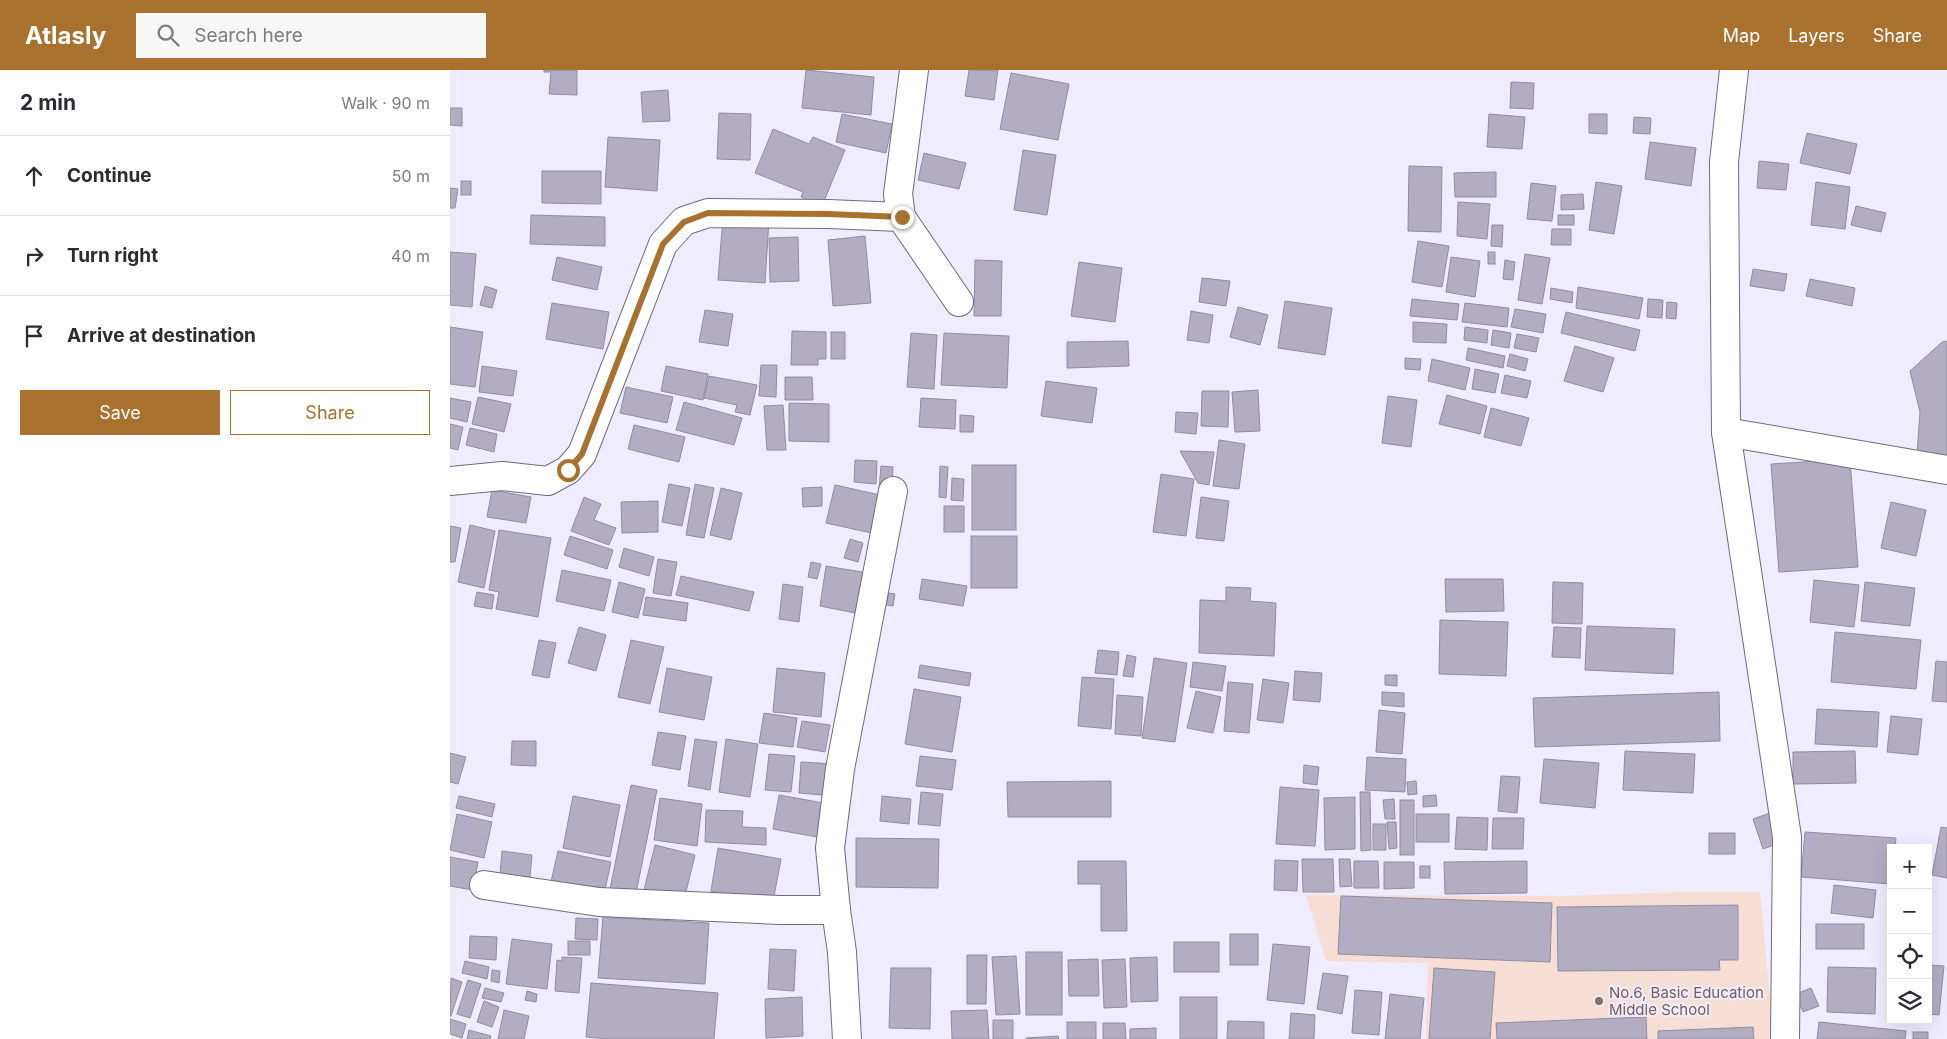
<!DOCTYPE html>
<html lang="en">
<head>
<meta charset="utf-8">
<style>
  :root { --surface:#fff; --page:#f7f7f7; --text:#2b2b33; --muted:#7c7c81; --line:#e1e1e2; --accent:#a8712e }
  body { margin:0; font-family:Inter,sans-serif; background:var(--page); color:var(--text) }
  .controls { position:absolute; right:15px; bottom:15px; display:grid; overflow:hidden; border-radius:0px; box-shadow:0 5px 20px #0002 }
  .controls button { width:45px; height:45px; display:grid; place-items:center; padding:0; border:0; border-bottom:1px solid var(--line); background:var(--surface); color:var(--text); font:25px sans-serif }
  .stop { position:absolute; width:15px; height:15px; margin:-11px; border:4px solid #a8712e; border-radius:50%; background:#fff }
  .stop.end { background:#a8712e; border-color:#fff; box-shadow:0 1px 5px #0008 }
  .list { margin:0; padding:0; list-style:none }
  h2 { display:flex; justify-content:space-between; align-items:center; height:65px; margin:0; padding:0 20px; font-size:21px }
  h2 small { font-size:16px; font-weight:400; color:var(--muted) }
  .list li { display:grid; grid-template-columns:32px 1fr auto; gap:15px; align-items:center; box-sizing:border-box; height:80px; padding:0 20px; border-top:1px solid var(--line) }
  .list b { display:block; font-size:19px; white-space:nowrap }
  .list em { font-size:16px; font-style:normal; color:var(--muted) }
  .actions { display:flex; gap:10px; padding:15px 20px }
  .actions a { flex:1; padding:11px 0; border:1px solid var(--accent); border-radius:0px; text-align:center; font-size:18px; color:var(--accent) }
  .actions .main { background:var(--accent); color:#fff }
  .icon { flex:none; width:28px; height:28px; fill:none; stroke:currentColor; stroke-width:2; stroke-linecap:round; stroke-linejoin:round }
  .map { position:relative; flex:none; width:1497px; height:969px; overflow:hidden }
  header { display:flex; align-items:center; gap:30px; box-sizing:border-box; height:70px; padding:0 25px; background:var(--accent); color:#fff }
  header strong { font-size:24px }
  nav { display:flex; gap:28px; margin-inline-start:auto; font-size:18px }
  .search { width:350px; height:45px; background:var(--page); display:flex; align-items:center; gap:12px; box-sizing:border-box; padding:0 18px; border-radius:0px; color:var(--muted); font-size:19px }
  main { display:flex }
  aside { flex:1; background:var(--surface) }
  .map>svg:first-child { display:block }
</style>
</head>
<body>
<header>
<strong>Atlasly</strong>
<div class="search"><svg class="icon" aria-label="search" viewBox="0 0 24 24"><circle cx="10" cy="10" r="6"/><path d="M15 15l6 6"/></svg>Search here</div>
<nav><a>Map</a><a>Layers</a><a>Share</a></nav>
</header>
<main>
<aside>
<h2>2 min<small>Walk · 90 m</small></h2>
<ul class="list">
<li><svg class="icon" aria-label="ahead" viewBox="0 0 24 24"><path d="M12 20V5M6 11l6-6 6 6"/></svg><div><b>Continue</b></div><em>50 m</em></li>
<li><svg class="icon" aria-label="right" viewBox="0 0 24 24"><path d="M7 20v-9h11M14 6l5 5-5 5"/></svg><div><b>Turn right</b></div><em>40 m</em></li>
<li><svg class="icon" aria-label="arrive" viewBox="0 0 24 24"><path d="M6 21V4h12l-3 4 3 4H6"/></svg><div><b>Arrive at destination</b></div></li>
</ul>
<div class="actions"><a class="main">Save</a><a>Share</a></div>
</aside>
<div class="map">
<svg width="1497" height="969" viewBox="0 0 1497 969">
  <rect width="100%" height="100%" fill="#eeecfe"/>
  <!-- education -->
  <polygon fill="#f7ded5" points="1234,822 1310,822 1324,969 976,969 978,893 876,891 856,825 1114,826"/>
  <!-- building -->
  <g fill="#b2adc3" stroke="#918ca2">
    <polygon points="94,0 127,0 127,25 99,24 101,2 94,2"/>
    <polygon points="356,0 424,7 421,45 352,38"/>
    <polygon points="519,0 548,0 544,30 515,26"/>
    <polygon points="561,3 619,14 608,70 550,59"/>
    <polygon points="1061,12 1084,13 1083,39 1060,38"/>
    <polygon points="218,20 220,51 193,52 191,22"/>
    <polygon points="0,38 12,38 12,56 0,55"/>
    <polygon points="269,43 301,44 300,90 267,89"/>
    <polygon points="392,44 442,54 436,83 386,72"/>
    <polygon points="1039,44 1075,47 1072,79 1037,77"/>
    <polygon points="1139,44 1157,44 1157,64 1139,63"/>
    <polygon points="1184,47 1201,48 1200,64 1183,63"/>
    <polygon points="323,59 359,74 363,67 395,80 372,136 351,127 353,122 305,103"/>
    <polygon points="1357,63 1407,74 1400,104 1350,93"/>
    <polygon points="158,67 210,70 207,121 155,117"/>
    <polygon points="1200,72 1246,78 1241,116 1195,109"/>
    <polygon points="573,80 606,85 597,145 564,140"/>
    <polygon points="474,83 516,93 509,119 468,110"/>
    <polygon points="1309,91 1339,94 1336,120 1307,118"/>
    <polygon points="959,96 992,97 991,162 958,161"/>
    <polygon points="92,101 151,101 151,134 92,133"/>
    <polygon points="1046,102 1046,127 1005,127 1004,103"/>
    <rect x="11" y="111" width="10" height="14"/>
    <polygon points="1146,112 1172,116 1164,164 1139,160"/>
    <polygon points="1366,112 1400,117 1395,159 1361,155"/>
    <polygon points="1081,113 1106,116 1102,151 1077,149"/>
    <polygon points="0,118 8,119 5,138 0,138"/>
    <polygon points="1133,124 1134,139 1111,140 1111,125"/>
    <polygon points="1008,132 1040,134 1037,169 1007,166"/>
    <polygon points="1406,136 1436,143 1431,162 1401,155"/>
    <polygon points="81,145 155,147 155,176 80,174"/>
    <rect x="1108" y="145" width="16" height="10"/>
    <polygon points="273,147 319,150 315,213 268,210"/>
    <polygon points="1042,155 1053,155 1052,177 1041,176"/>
    <polygon points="1102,159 1121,159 1121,175 1101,175"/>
    <polygon points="415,166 421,233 383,236 378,170"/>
    <polygon points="348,167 349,211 320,212 319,168"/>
    <polygon points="968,171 999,176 992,217 962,212"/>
    <polygon points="0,182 26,184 22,237 0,235"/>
    <rect x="1038" y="182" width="7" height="12"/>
    <polygon points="1075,184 1100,188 1092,234 1068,230"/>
    <polygon points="107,187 152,197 147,220 102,210"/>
    <polygon points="1001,187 1030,191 1025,227 996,222"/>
    <polygon points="525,190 552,191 551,246 524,246"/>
    <polygon points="1055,190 1065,192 1063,210 1053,209"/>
    <polygon points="629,192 672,198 665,252 621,246"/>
    <polygon points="1303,199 1337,204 1334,221 1300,216"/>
    <polygon points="752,208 780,211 776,236 749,232"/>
    <polygon points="1360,209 1405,218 1402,236 1356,226"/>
    <polygon points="35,216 47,220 42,238 30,235"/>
    <polygon points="1128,217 1193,228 1189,249 1126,238"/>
    <polygon points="1101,218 1123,222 1122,233 1100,229"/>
    <polygon points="962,229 1009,234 1007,250 960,246"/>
    <polygon points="1198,229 1213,230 1212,248 1197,247"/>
    <polygon points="835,231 882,238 875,285 828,278"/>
    <polygon points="1217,232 1227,233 1226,249 1216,248"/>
    <polygon points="102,233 159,242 153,279 96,269"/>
    <polygon points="1015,233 1059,238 1057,257 1012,252"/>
    <polygon points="788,237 818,245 810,275 780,267"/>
    <polygon points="1065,239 1096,244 1093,263 1061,257"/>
    <polygon points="255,240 283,244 278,276 249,272"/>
    <polygon points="741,241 763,245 759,273 737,270"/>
    <polygon points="1116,242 1190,260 1185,281 1111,263"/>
    <polygon points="963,252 997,254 996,273 963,272"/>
    <polygon points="0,257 33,262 25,317 0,314"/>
    <polygon points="1015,257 1038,260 1037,273 1014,270"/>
    <polygon points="1043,260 1061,263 1059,278 1041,275"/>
    <polygon points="342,261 376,262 376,289 368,289 368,295 341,295"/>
    <rect x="381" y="262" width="14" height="27"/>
    <polygon points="461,263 487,265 484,319 457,317"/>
    <polygon points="494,263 559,266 557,318 491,315"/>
    <polygon points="1067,264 1089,268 1086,282 1064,278"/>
    <polygon points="678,271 679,296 617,298 617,272"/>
    <polygon points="1497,271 1497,392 1467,384 1470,342 1460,301 1492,272"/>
    <polygon points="1125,276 1164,288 1153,322 1114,311"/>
    <polygon points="1018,278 1055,286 1053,298 1016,290"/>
    <polygon points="1060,284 1078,289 1075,301 1057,296"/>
    <polygon points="955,288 971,289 970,300 955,299"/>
    <polygon points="982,289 1020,298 1015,320 978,311"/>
    <polygon points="311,295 327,295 326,327 309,326"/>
    <polygon points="32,296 67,301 63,326 29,322"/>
    <polygon points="216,296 258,304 253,330 211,321"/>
    <polygon points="1025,299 1049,304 1045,323 1022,319"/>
    <polygon points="1055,305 1081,311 1077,328 1051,323"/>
    <polygon points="259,306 307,315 300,345 285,342 287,335 254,328"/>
    <polygon points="335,307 362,307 363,330 335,330"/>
    <polygon points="596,311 647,318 642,353 591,346"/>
    <polygon points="176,317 223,327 217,353 170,343"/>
    <polygon points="808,320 810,361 785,362 782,322"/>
    <polygon points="752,321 779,321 778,357 751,356"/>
    <polygon points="997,325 1037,336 1030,364 989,354"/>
    <polygon points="938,326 967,330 961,377 932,373"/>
    <polygon points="28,327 61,334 54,362 22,354"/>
    <polygon points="0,328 21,332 17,352 0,348"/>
    <polygon points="471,328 506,330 505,359 469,357"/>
    <polygon points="234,332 292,348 284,375 226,360"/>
    <polygon points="339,333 379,334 379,372 339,371"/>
    <polygon points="333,335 336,380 317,380 314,336"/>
    <polygon points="1041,338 1079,348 1071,376 1034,367"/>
    <polygon points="726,342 748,343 746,364 725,362"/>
    <polygon points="510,345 524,346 523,362 510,362"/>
    <polygon points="0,354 13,357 8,380 0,378"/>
    <polygon points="184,355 235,367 229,392 178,379"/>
    <polygon points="20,358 47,364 44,382 16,375"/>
    <polygon points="769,370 795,374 789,419 763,416"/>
    <polygon points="730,381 764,382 759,415 748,413"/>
    <polygon points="1400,389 1408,497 1329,502 1321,394"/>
    <polygon points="405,390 427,391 426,414 404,412"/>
    <rect x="522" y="395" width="44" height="65"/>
    <polygon points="431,396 443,397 442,421 429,419"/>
    <polygon points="490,396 498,397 496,428 489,427"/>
    <polygon points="711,404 744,409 736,466 703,462"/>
    <polygon points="502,408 514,409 513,431 501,430"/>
    <polygon points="219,414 240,418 232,456 212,452"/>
    <polygon points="245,414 264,418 254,468 236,465"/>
    <polygon points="385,415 435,426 426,464 376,453"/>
    <polygon points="372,417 372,436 353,437 352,418"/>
    <polygon points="271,418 292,423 281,470 260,465"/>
    <polygon points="42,420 81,427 76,453 37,447"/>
    <polygon points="134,427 151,434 144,450 166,458 159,475 121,461"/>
    <polygon points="751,427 779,431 774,471 746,468"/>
    <polygon points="208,431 208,462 172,463 171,432"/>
    <polygon points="1441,432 1476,440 1466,486 1431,478"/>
    <rect x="494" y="436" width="20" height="26"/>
    <polygon points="20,455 45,461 34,518 8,512"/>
    <polygon points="0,456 11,458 5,492 0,492"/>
    <polygon points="49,460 101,468 88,547 46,539 49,522 39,520"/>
    <polygon points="120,466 163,480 157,499 114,485"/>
    <rect x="521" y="466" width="46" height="52"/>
    <polygon points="400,469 413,473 408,492 394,488"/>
    <polygon points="174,478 204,487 199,506 169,497"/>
    <polygon points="208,489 227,492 221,526 203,523"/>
    <polygon points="361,492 371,494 367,509 358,507"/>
    <polygon points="376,496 418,503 410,544 370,536"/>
    <polygon points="112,500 161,510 154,541 106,531"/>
    <polygon points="231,506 304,522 299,541 226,525"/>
    <polygon points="472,509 517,516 513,536 469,529"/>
    <polygon points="995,509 1053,509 1054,541 996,542"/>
    <polygon points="1364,510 1409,515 1404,557 1360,552"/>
    <polygon points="169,512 195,519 188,548 162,542"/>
    <polygon points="1103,512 1133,513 1132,554 1102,553"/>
    <polygon points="1415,512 1465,518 1460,556 1411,551"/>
    <polygon points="333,514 353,517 349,552 329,549"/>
    <polygon points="776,517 801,518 800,531 826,533 824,586 749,583 750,530 776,531"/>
    <polygon points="27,522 44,525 42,539 24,536"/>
    <polygon points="439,523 445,524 443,536 436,535"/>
    <polygon points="196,527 238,533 236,551 193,545"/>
    <polygon points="990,550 1058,552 1056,606 989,604"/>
    <polygon points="1137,556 1225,559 1223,604 1135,600"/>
    <polygon points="129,557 156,565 146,601 118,593"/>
    <polygon points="1104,557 1131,558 1130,588 1102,587"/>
    <polygon points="1385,562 1471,570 1466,619 1381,612"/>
    <polygon points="89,570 106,573 99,608 82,605"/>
    <polygon points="181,570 214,577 200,634 168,627"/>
    <polygon points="648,580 669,582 667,605 645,603"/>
    <polygon points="677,585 686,587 683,607 673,606"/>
    <polygon points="704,588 737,593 725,672 692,668"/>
    <polygon points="1486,591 1497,592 1497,632 1482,631"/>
    <polygon points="743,592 776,596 772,621 740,617"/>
    <polygon points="470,595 521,603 519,616 468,608"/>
    <polygon points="217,598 262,607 254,650 209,642"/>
    <polygon points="327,598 375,603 371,647 323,642"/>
    <polygon points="845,601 872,603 870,632 843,630"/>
    <polygon points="935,605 947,605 947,616 935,615"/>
    <polygon points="632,607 664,609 661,659 628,656"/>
    <polygon points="813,609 839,613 833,653 807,650"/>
    <polygon points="778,612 803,614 799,663 774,661"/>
    <polygon points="464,619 511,627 502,682 455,674"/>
    <polygon points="746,621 771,627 763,663 737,658"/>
    <polygon points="932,622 954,623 954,637 932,635"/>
    <polygon points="1269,622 1270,671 1085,677 1083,628"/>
    <polygon points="667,625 693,627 691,666 665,664"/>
    <polygon points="1367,639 1429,642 1427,677 1365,674"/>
    <polygon points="929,640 955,643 952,684 926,682"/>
    <polygon points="314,643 347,648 343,677 309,673"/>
    <polygon points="1441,646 1472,649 1468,685 1437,682"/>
    <polygon points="352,651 380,655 375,682 347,677"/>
    <polygon points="208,662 236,666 230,700 202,695"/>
    <polygon points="245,669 267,672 260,720 238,716"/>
    <polygon points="276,669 308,674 300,727 269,722"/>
    <polygon points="62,671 86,671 86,696 61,695"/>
    <polygon points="1175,681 1245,684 1243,723 1173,720"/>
    <polygon points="1405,681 1406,713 1343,714 1343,682"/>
    <polygon points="0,683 16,687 8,714 0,712"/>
    <polygon points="319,684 345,686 341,722 315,720"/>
    <polygon points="470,686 506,690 502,720 466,716"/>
    <polygon points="917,687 956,689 955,722 915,720"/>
    <polygon points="1094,689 1149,693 1145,738 1090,733"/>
    <polygon points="351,692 386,694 383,726 349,723"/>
    <polygon points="854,695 869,697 867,715 853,713"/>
    <polygon points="1051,706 1070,707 1067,743 1048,741"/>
    <polygon points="661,711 661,747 558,747 557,712"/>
    <polygon points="966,711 967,724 958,725 957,712"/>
    <polygon points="181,715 207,720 185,828 159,824"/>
    <polygon points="830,717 869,720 865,776 826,774"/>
    <polygon points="471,722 493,724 490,756 468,754"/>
    <polygon points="910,722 920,722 921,780 911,781"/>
    <polygon points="329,725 379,734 372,768 323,759"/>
    <polygon points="986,725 987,736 973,737 973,726"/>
    <polygon points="9,726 45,734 42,747 6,738"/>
    <polygon points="123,726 170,735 160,787 113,778"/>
    <polygon points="432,726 461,729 459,754 430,751"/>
    <polygon points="905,727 905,779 875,780 874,728"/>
    <polygon points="210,728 252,734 247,776 204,770"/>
    <polygon points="944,729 945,749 935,749 933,730"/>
    <rect x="950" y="730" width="14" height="55"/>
    <polygon points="256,740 293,741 292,757 316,758 316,775 255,772"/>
    <polygon points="1320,743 1330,773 1313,779 1303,749"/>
    <polygon points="7,744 42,752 34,788 0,780"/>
    <rect x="966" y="744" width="33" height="28"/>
    <polygon points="1007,747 1038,748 1037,780 1005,779"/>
    <polygon points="1043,748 1074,748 1073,779 1042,779"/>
    <polygon points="937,752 946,752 947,778 939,779"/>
    <rect x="923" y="754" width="13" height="26"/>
    <polygon points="1491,757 1497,758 1497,808 1482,805"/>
    <polygon points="1355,762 1446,768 1445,778 1441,778 1441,814 1351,807"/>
    <rect x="1259" y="763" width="26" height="21"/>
    <polygon points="406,768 489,769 488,818 406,817"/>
    <polygon points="205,775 245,785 234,830 194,820"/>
    <polygon points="268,778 331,789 323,832 261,821"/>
    <polygon points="52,781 82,785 80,807 50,804"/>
    <polygon points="108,781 161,792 154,824 101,812"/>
    <polygon points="0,787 28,792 23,820 0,816"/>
    <polygon points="852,789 883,789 884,822 853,822"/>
    <polygon points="889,789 900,789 902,816 890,817"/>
    <polygon points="825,790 848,791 847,821 824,820"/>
    <polygon points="628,791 676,791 677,861 651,861 651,814 628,814"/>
    <polygon points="904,791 928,791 929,818 904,818"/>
    <polygon points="1077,791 1077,823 995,824 994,792"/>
    <polygon points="934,792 964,792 964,818 934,819"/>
    <rect x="970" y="796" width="10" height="12"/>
    <polygon points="1384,815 1426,820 1423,848 1381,843"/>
    <polygon points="891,826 1102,833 1100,892 888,884"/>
    <polygon points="1288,835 1288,890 1269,890 1270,900 1108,901 1107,837"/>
    <polygon points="153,847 259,853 255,914 148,908"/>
    <polygon points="126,848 148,849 147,870 125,869"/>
    <rect x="1366" y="854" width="48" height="25"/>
    <rect x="780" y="864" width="28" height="31"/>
    <polygon points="20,866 47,867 46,890 19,888"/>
    <polygon points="62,869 102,874 97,919 56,914"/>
    <rect x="118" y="871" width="22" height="14"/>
    <rect x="724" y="872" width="45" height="30"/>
    <polygon points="823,874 860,877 854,934 817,930"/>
    <polygon points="320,879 346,880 344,921 318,919"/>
    <rect x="576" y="882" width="36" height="63"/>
    <polygon points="517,885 537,885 536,934 517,934"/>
    <polygon points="566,886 570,944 546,945 542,887"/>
    <polygon points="112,887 132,888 129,923 105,921 107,890 112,891"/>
    <polygon points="707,887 708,931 681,932 680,888"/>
    <polygon points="648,889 649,926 619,926 618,890"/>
    <polygon points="675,889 677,937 654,938 652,890"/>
    <polygon points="15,891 39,897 37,909 12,903"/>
    <polygon points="1479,895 1494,896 1489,945 1478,944"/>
    <polygon points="1378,897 1426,898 1425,944 1377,942"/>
    <polygon points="441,898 481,898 480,959 439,958"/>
    <polygon points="984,898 1045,902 1040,969 979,969"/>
    <polygon points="42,900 50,901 49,913 41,911"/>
    <polygon points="873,903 898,906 892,944 867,939"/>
    <polygon points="1,908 12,912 1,946 0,946"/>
    <polygon points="18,910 31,914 20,948 7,944"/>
    <polygon points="141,913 268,923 264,969 158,969 136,967"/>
    <polygon points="35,918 54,923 51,932 32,928"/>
    <polygon points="1361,918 1369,936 1353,942 1346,924"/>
    <polygon points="905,920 932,922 929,965 902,963"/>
    <polygon points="77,921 87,924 86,932 75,930"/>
    <polygon points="940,924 974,928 970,969 935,969"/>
    <polygon points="352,927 353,966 316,968 315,929"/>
    <rect x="730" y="927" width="37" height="42"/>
    <polygon points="34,931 49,937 42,957 27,952"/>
    <polygon points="54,940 79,946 74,969 48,969"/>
    <polygon points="537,940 539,969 502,969 501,941"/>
    <polygon points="841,943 865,945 864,969 839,969"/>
    <polygon points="1196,947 1197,969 1047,969 1046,953"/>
    <polygon points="0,949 16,954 12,968 0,964"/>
    <rect x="543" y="950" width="20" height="19"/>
    <polygon points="778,951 814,952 814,969 777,969"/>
    <rect x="617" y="952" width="29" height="17"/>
    <polygon points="1369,952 1456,961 1455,969 1367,969"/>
    <polygon points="653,953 675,953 676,969 653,969"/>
    <polygon points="1303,957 1304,969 1208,969 1208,961"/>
    <polygon points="706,958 706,969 680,969 680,959"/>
    <polygon points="19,960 41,966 40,969 17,969"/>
    <rect x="1463" y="962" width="15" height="7"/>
    <polygon points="608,966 609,969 576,969 576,968"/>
  </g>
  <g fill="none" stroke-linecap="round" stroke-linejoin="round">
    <!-- minor casing -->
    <g stroke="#6e6b7f" stroke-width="30">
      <g id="minor">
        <polyline points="464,0 448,124 451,147 509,232"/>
        <polyline points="1284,0 1274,92 1276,362 1337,767 1335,969"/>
        <polyline points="1276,362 1497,400"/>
        <polyline points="0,411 52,406 98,411 118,400 132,384 213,174 234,151 258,143 378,144 451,147"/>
        <polyline points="34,815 149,832 330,840 386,840"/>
        <polyline points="397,969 392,882 386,840 380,778 390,699 443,421"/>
      </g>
    </g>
    <!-- minor -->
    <use href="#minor" stroke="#fff" stroke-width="28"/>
  </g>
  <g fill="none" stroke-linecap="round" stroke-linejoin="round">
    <!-- route -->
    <polyline stroke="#a8712e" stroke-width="6" points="118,400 132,384 213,174 234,152 258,143 378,144 452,147"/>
  </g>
  <!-- markers -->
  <circle fill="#8d6e63" stroke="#eeecfe" stroke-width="2" cx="1149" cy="931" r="5"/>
  <g text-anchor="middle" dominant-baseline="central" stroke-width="4" stroke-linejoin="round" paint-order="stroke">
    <!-- education labels -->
    <g font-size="15" fill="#785e54" stroke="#eeecfe" text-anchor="start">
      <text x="1159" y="922">No.6, Basic Education<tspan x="1159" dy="17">Middle School</tspan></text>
    </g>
  </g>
</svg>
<div class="controls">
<button>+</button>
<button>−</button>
<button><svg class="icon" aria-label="locate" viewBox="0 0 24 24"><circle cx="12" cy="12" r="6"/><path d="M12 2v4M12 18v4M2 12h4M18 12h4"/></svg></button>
<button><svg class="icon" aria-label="layers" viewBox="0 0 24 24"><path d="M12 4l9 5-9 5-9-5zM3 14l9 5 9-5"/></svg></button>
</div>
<div class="stop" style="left:118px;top:400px"></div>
<div class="stop end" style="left:452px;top:147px"></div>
</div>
</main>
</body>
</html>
